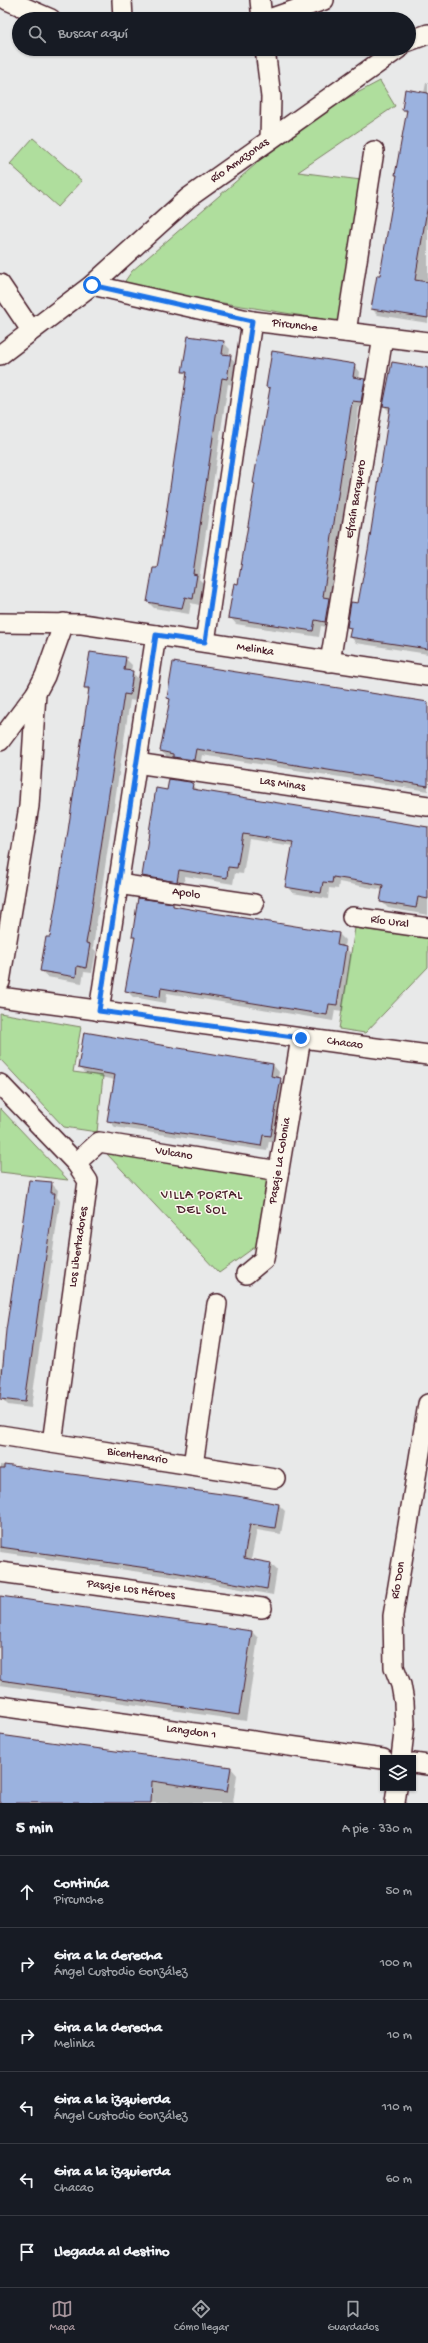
<!DOCTYPE html>
<html lang="es">
<head>
<meta charset="utf-8">
<style>
  :root { --surface:#171b24; --page:#20242c; --text:#f1f3f6; --muted:#9ea1a6; --line:#363941; --accent:#a6949b }
  body { margin:0; font-family:"Gochi Hand",sans-serif; background:var(--page); color:var(--text) }
  .controls { position:absolute; right:12px; bottom:12px; display:grid; overflow:hidden; border-radius:0px; box-shadow:0 1px 3px #0004 }
  .controls button { width:36px; height:36px; display:grid; place-items:center; padding:0; border:0; border-bottom:1px solid var(--line); background:var(--surface); color:var(--text); font:20px sans-serif }
  .stop { position:absolute; width:12px; height:12px; margin:-9px; border:3px solid #1a73e8; border-radius:50%; background:#fff }
  .stop.end { background:#1a73e8; border-color:#fff; box-shadow:0 1px 4px #0008 }
  .list { margin:0; padding:0; list-style:none }
  h2 { display:flex; justify-content:space-between; align-items:center; height:52px; margin:0; padding:0 16px; font-size:17px }
  h2 small { font-size:13px; font-weight:400; color:var(--muted) }
  .list li { display:grid; grid-template-columns:26px 1fr auto; gap:12px; align-items:center; box-sizing:border-box; height:72px; padding:0 16px; border-top:1px solid var(--line) }
  .list b { display:block; font-size:15px; white-space:nowrap }
  .list p { margin:0; font-size:13px; white-space:nowrap; color:var(--muted) }
  .list em { font-size:13px; font-style:normal; color:var(--muted) }
  .icon { flex:none; width:22px; height:22px; fill:none; stroke:currentColor; stroke-width:2; stroke-linecap:round; stroke-linejoin:round }
  .map { position:relative; flex:none; width:428px; height:1803px; overflow:hidden }
  .search { position:absolute; background:var(--surface); box-shadow:0 1px 3px #0004; left:12px; right:12px; top:12px; height:44px; display:flex; align-items:center; gap:10px; box-sizing:border-box; padding:0 14px; border-radius:22px; color:var(--muted); font-size:15px }
  .sheet { height:484px; background:var(--surface) }
  nav { display:flex; justify-content:space-around; align-items:center; box-sizing:border-box; height:56px; border-top:1px solid var(--line); background:var(--surface); font-size:11px; color:var(--muted) }
  nav a { display:grid; justify-items:center; gap:2px }
  nav .on { color:var(--accent) }
  .map>svg:first-child { display:block }
</style>
</head>
<body>
<div class="map">
<svg width="428" height="1803" viewBox="0 0 428 1803">
  <rect width="100%" height="100%" fill="#e8e9e9"/>
  <filter id="ink" filterUnits="userSpaceOnUse"><feTurbulence type="fractalNoise" baseFrequency=".025" numOctaves="2"/><feDisplacementMap in="SourceGraphic" scale="8" xChannelSelector="R" yChannelSelector="G"/><feConvolveMatrix kernelMatrix="1 2 1 2 8 2 1 2 1" color-interpolation-filters="sRGB"/></filter>
  <g filter="url(#ink)">
    <!-- green -->
    <g fill="#afde9d" stroke="#7c7e64">
      <polygon points="380,81 395,106 298,172 361,180 341,322 130,288 125,281 132,271 256,164 270,139"/>
      <polygon points="33,138 82,181 58,207 10,164"/>
      <polygon points="355,928 428,938 428,967 365,1033 339,1029"/>
      <polygon points="0,1013 81,1027 73,1072 103,1076 97,1132 64,1127 0,1059"/>
      <polygon points="0,1108 68,1180 0,1172"/>
      <polygon points="107,1154 248,1172 266,1176 270,1187 259,1244 219,1273"/>
    </g>
    <!-- shadow -->
    <g fill="#0003">
      <polygon points="426,83 428,83 428,323 378,315 372,309 381,276 398,176 396,175 408,114 403,109 424,93"/>
      <polygon points="223,342 230,349 229,356 237,363 234,385 228,384 222,423 199,579 203,583 199,605 191,603 189,614 154,608 148,602 158,570 187,376 183,371"/>
      <polygon points="354,365 360,372 359,379 365,380 371,386 367,408 359,407 330,600 335,606 332,628 321,626 319,637 236,624 230,617 238,585 271,390 267,386"/>
      <polygon points="428,369 428,654 356,643 350,636 351,630 348,626 359,604 376,504 375,502 390,412 384,406"/>
      <polygon points="125,658 132,665 131,672 139,679 136,701 130,700 95,934 93,948 96,951 92,973 84,972 82,983 47,977 41,970 51,938 69,832 89,692 85,687"/>
      <polygon points="168,698 428,704 428,791 202,755 200,766 180,763 176,759 167,757 161,751 170,700"/>
      <polygon points="192,785 198,791 428,827 428,915 388,908 381,901 383,890 339,882 338,889 329,888 328,899 293,893 286,886 293,846 249,839 243,874 235,873 233,884 185,876 183,887 150,882 143,876 168,791"/>
      <polygon points="173,904 176,908 339,934 345,940 344,947 352,954 343,1011 335,1010 333,1021 167,993 166,1003 133,997 126,990 135,939 133,937"/>
      <polygon points="273,1065 279,1072 278,1078 286,1085 278,1142 269,1141 267,1151 115,1127 108,1120 115,1080 86,1074 79,1068"/>
      <polygon points="29,1181 51,1183 58,1190 57,1197 60,1201 31,1408 8,1405 0,1397 0,1367 2,1367"/>
      <polygon points="0,1465 279,1505 285,1511 281,1534 257,1530 251,1560 271,1564 277,1570 273,1595 175,1577 0,1552"/>
      <polygon points="0,1597 252,1632 258,1638 246,1721 0,1685"/>
      <polygon points="0,1735 231,1768 237,1775 233,1803 0,1803"/>
    </g>
    <!-- building -->
    <g fill="#9bb2df" stroke="#4a1f2b">
      <polygon points="405,89 428,93 428,204 415,280 428,282 428,318 371,309 377,275 380,275 397,175 395,175 407,110 402,110"/>
      <polygon points="188,336 224,341 222,354 231,355 227,379 222,378 216,416 193,574 197,575 193,599 185,597 182,608 147,602 153,568 157,568 166,515 187,372 182,372"/>
      <polygon points="272,351 355,364 353,377 365,379 361,402 352,401 323,597 329,598 325,622 315,620 313,631 228,618 234,583 238,584 255,484 253,483 270,388 266,387"/>
      <polygon points="392,362 428,368 428,649 349,637 351,628 347,627 351,602 358,603 368,550 390,407 383,406"/>
      <polygon points="90,652 126,657 124,670 133,671 130,695 124,694 89,927 86,943 90,944 86,968 77,966 76,977 40,971 46,937 50,937 68,831 89,688 84,688"/>
      <polygon points="173,662 428,702 428,786 196,749 194,760 173,757 173,754 160,751 170,699 167,698"/>
      <polygon points="169,779 190,782 193,784 192,789 428,827 428,899 418,897 416,908 380,902 383,885 333,877 332,883 323,882 321,893 285,887 293,842 243,834 237,868 228,867 227,878 179,870 177,882 142,876 156,788 167,790"/>
      <polygon points="138,898 173,903 173,906 201,911 339,933 337,945 346,947 337,1005 329,1004 327,1015 161,988 160,997 125,991 135,937 132,937"/>
      <polygon points="84,1032 273,1064 271,1076 281,1078 271,1136 263,1135 261,1146 107,1121 115,1075 78,1068"/>
      <polygon points="29,1180 52,1182 51,1193 55,1193 25,1402 0,1399 6,1330"/>
      <polygon points="4,1465 237,1496 279,1504 275,1528 250,1524 244,1558 271,1563 267,1589 168,1571 0,1547 0,1469 4,1469"/>
      <polygon points="0,1596 252,1631 239,1715 0,1680"/>
      <polygon points="0,1735 231,1767 227,1792 152,1781 151,1803 0,1803"/>
    </g>
    <g fill="none" stroke-linecap="round" stroke-linejoin="round">
      <!-- minor casing -->
      <g stroke="#4a1f2b" stroke-width="22">
        <g id="minor">
          <polyline points="7,0 51,19"/>
          <polyline points="122,0 123,19"/>
          <polyline points="260,0 262,19"/>
          <polyline points="269,19 324,0"/>
          <polyline points="409,41 428,34"/>
          <polyline points="265,49 271,97 270,139"/>
          <polyline points="0,284 31,330"/>
          <path id="s1" d="M92,285L252,321L428,342"/>
          <polyline points="346,332 374,151"/>
          <path id="s2" d="M0,355L92,285L188,198L398,49"/>
          <path id="s3" d="M0,623L82,624L428,676"/>
          <polyline points="205,642 252,321"/>
          <path id="s4" d="M330,662L383,337"/>
          <polyline points="0,741 36,693 45,676 64,623"/>
          <path id="s5" d="M136,763L428,806"/>
          <path id="s6" d="M118,884L254,904"/>
          <path id="s7" d="M352,917L428,928"/>
          <polyline points="0,982 29,806 36,693"/>
          <path id="s8" d="M0,997L428,1055"/>
          <polyline points="99,1011 156,635"/>
          <polyline points="0,1084 76,1163 88,1181 52,1443"/>
          <path id="s9" d="M76,1163L99,1142L279,1171"/>
          <path id="s10" d="M246,1274L264,1259L301,1038"/>
          <path id="s11" d="M0,1435L275,1478"/>
          <polyline points="193,1465 217,1304"/>
          <path id="s12" d="M0,1572L262,1608"/>
          <path id="s13" d="M0,1706L383,1759"/>
          <path id="s14" d="M401,1758L405,1724L404,1702L401,1685L394,1667L393,1616L428,1404"/>
          <polyline points="413,1763 428,1765"/>
          <polyline points="395,1803 397,1788"/>
        </g>
      </g>
      <!-- minor -->
      <use href="#minor" stroke="#fbf7ec" stroke-width="19"/>
    </g>
  </g>
  <g fill="none" stroke-linecap="round" stroke-linejoin="round" filter="url(#ink)">
    <!-- route -->
    <polyline stroke="#1a73e8" stroke-width="5" points="92,285 252,321 205,642 156,635 99,1011 301,1038"/>
  </g>
  <g text-anchor="middle" dominant-baseline="central" stroke-width="3" stroke-linejoin="round" paint-order="stroke">
    <!-- street labels -->
    <g font-size="12" fill="#4a1f2b" stroke="#fbf7ec">
      <text stroke="none"><textPath href="#s2" startOffset="309">Río Amazonas</textPath></text>
      <text stroke="none"><textPath href="#s1" startOffset="207">Pircunche</textPath></text>
      <text stroke="none"><textPath href="#s4" startOffset="165">Efraín Barquero</textPath></text>
      <text stroke="none"><textPath href="#s3" startOffset="257">Melinka</textPath></text>
      <text stroke="none"><textPath href="#s5" startOffset="148">Las Minas</textPath></text>
      <text stroke="none"><textPath href="#s6" startOffset="69">Apolo</textPath></text>
      <text stroke="none"><textPath href="#s7" startOffset="38">Río Ural</textPath></text>
      <text stroke="none"><textPath href="#s8" startOffset="348">Chacao</textPath></text>
      <text stroke="none"><textPath href="#s9" startOffset="107">Vulcano</textPath></text>
      <text stroke="none"><textPath href="#s10" startOffset="123">Pasaje La Colonia</textPath></text>
      <text transform="translate(79 1247) rotate(-82)">Los Libertadores</text>
      <text stroke="none"><textPath href="#s11" startOffset="139">Bicentenario</textPath></text>
      <text stroke="none"><textPath href="#s14" startOffset="180">Río Don</textPath></text>
      <text stroke="none"><textPath href="#s12" startOffset="132">Pasaje Los Héroes</textPath></text>
      <text stroke="none"><textPath href="#s13" startOffset="193">Langdon 1</textPath></text>
    </g>
    <!-- neighbourhood labels -->
    <g font-size="13" letter-spacing="1" fill="#4a1f2b" stroke="#fbf7ec">
      <text x="202" y="1195">VILLA PORTAL<tspan x="202" dy="15">DEL SOL</tspan></text>
    </g>
  </g>
</svg>
<div class="controls">
<button><svg class="icon" aria-label="layers" viewBox="0 0 24 24"><path d="M12 4l9 5-9 5-9-5zM3 14l9 5 9-5"/></svg></button>
</div>
<div class="stop" style="left:92px;top:285px"></div>
<div class="stop end" style="left:301px;top:1038px"></div>
<div class="search"><svg class="icon" aria-label="search" viewBox="0 0 24 24"><circle cx="10" cy="10" r="6"/><path d="M15 15l6 6"/></svg>Buscar aquí</div>
</div>
<section class="sheet">
<h2>5 min<small>A pie · 330 m</small></h2>
<ul class="list">
<li><svg class="icon" aria-label="ahead" viewBox="0 0 24 24"><path d="M12 20V5M6 11l6-6 6 6"/></svg><div><b>Continúa</b><p>Pircunche</p></div><em>50 m</em></li>
<li><svg class="icon" aria-label="right" viewBox="0 0 24 24"><path d="M7 20v-9h11M14 6l5 5-5 5"/></svg><div><b>Gira a la derecha</b><p>Ángel Custodio González</p></div><em>100 m</em></li>
<li><svg class="icon" aria-label="right" viewBox="0 0 24 24"><path d="M7 20v-9h11M14 6l5 5-5 5"/></svg><div><b>Gira a la derecha</b><p>Melinka</p></div><em>10 m</em></li>
<li><svg class="icon" aria-label="left" viewBox="0 0 24 24"><path d="M17 20v-9H6M10 6l-5 5 5 5"/></svg><div><b>Gira a la izquierda</b><p>Ángel Custodio González</p></div><em>110 m</em></li>
<li><svg class="icon" aria-label="left" viewBox="0 0 24 24"><path d="M17 20v-9H6M10 6l-5 5 5 5"/></svg><div><b>Gira a la izquierda</b><p>Chacao</p></div><em>60 m</em></li>
<li><svg class="icon" aria-label="arrive" viewBox="0 0 24 24"><path d="M6 21V4h12l-3 4 3 4H6"/></svg><div><b>Llegada al destino</b></div></li>
</ul>
</section>
<nav>
<a class="on"><svg class="icon" aria-label="map" viewBox="0 0 24 24"><path d="M3 6l6-2 6 2 6-2v14l-6 2-6-2-6 2zM9 4v14M15 6v14"/></svg>Mapa</a>
<a><svg class="icon" aria-label="directions" viewBox="0 0 24 24"><path d="M12 3l9 9-9 9-9-9zM9 14v-3h6M13 9l2 2-2 2"/></svg>Cómo llegar</a>
<a><svg class="icon" aria-label="saved" viewBox="0 0 24 24"><path d="M7 4h10v16l-5-4-5 4z"/></svg>Guardados</a>
</nav>
</body>
</html>
